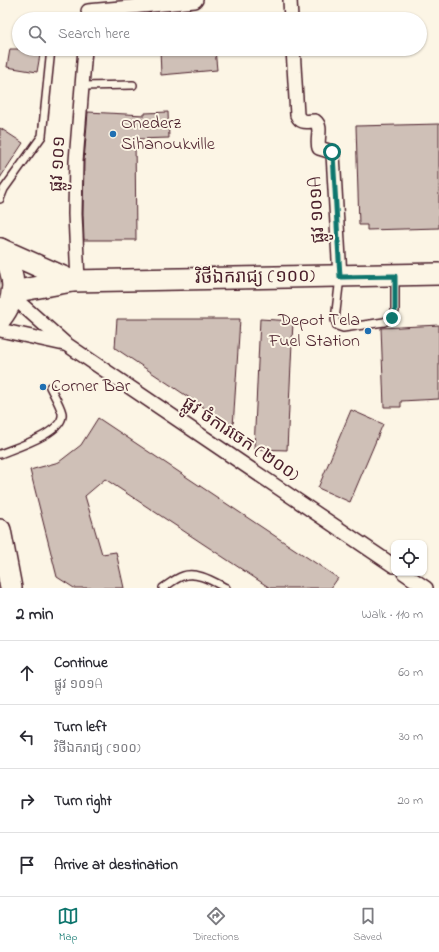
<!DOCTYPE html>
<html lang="en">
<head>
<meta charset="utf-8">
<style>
  :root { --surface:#fff; --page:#f7f7f7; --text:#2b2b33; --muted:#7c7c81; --line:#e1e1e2; --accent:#0f766e }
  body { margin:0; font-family:"Indie Flower","Noto Sans Khmer",sans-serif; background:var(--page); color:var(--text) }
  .controls { position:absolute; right:12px; bottom:12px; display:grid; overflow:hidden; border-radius:8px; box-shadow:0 1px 3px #0004 }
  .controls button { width:36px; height:36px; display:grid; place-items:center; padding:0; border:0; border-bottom:1px solid var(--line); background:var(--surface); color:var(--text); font:20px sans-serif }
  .stop { position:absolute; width:12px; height:12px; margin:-9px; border:3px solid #0f766e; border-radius:50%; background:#fff }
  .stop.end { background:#0f766e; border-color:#fff; box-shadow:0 1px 4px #0008 }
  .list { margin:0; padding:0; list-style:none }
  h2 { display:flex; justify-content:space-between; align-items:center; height:52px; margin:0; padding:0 16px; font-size:17px }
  h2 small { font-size:13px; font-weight:400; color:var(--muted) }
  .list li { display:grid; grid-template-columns:26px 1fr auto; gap:12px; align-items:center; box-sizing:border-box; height:64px; padding:0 16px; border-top:1px solid var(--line) }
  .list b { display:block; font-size:15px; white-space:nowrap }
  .list p { margin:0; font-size:13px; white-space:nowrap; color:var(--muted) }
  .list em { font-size:13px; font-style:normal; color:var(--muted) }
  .icon { flex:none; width:22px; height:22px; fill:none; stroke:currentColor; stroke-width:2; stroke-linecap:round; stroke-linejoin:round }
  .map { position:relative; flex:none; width:439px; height:588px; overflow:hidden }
  .search { position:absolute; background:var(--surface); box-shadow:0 1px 3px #0004; left:12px; right:12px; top:12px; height:44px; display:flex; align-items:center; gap:10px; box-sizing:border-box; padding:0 14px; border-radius:22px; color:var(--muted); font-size:15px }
  .sheet { height:308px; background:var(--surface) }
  nav { display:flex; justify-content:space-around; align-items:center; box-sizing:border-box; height:56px; border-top:1px solid var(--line); background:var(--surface); font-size:11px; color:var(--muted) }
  nav a { display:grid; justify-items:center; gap:2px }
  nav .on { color:var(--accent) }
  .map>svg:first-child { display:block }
</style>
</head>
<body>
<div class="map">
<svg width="439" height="588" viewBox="0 0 439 588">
  <rect width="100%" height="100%" fill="#fcf5e5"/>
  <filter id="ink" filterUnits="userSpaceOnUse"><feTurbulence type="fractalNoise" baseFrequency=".025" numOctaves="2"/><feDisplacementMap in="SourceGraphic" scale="8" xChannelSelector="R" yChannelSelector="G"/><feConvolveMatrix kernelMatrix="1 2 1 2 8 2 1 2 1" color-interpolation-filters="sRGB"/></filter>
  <g filter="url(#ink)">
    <!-- building -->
    <g fill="#cfc0b7" stroke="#4a1f2b">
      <polygon points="10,49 41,49 37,72 7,67"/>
      <polygon points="160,49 215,49 217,70 161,75"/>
      <polygon points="88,112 145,115 145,113 168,112 169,138 135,139 136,240 84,240 83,214 84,161"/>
      <polygon points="439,124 439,228 367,230 367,225 359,225 356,126"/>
      <polygon points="0,128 23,143 0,178"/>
      <polygon points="117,319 240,319 233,427 115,348"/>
      <polygon points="260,319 293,321 287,450 254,449"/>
      <polygon points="439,325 439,399 401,401 401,407 384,407 381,328"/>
      <polygon points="351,410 383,424 350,502 318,488"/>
      <polygon points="98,418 338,578 331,588 270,588 105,479 85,496 102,554 116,552 124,588 74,588 57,577 30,470 59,462 81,445"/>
    </g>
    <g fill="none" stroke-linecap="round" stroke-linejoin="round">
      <!-- lane casing -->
      <g stroke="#4a1f2b" stroke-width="10">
        <g id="lane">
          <polyline points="82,86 133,85"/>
          <polyline points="0,199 4,189 42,136 51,49"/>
          <polyline points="340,277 335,320 337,326 343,328 384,322 392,318 395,311 395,276"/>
          <path d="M0,454C14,448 65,433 62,413C60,405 54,395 50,387"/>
          <path d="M163,588C169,584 176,578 183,576C197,571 214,582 226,588"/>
        </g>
      </g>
      <!-- street casing -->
      <g stroke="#4a1f2b" stroke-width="16">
        <g id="street">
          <polyline points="290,0 291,19"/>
          <polyline points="88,11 195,1 196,0"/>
          <path d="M293,49L297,115C301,124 307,121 315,121C323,127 316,139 319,148L332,152L333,154L340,277"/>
          <polyline points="78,281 75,214 76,161 85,49"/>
          <polyline points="12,296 66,344 394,566"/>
          <polyline points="0,330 64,344"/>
          <polyline points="404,573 426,588"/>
        </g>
      </g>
      <!-- primary casing -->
      <g stroke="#4a1f2b" stroke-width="24">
        <g id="primary">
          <polyline points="0,249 72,281"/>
          <path d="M0,249C15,272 19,296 0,319"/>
          <polyline points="12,292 72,281 439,274"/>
          <polyline points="0,530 11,588"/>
        </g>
      </g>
      <!-- lane -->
      <use href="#lane" stroke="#fcf5e5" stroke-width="7"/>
      <!-- street -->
      <use href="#street" stroke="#fcf5e5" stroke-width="13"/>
      <!-- primary -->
      <use href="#primary" stroke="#fcf5e5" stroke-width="21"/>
    </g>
  </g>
  <g fill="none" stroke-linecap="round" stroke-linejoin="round" filter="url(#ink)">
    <!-- route -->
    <polyline stroke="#0f766e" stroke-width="5" points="332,152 333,154 340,277 395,276 395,312 392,318"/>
  </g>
  <!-- markers -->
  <g fill="#1f6fb2" stroke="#fcf5e5" stroke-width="1.5">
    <circle cx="113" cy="134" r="4"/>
    <circle cx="368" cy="331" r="4"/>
    <circle cx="43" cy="387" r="4"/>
  </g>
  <g text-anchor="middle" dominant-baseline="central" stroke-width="4" stroke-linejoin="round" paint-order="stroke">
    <!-- poi labels -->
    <g font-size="18" fill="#4a1f2b" stroke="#fcf5e5" text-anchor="start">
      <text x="121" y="124">Onederz<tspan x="121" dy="21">Sihanoukville</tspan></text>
      <text x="360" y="321" text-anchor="end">Depot Tela<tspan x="360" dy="21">Fuel Station</tspan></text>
      <text x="51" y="387">Corner Bar</text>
    </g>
    <!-- street labels -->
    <g font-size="18" fill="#4a1f2b" stroke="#fcf5e5">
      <text transform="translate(59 164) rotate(-87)">ផ្លូវ ១០១</text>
      <text transform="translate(318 210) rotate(-93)">ផ្លូវ ១០១A</text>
      <text transform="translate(255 278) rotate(-1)">វិថីឯករាជ្យ (១០០)</text>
      <text transform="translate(240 440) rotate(34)">ផ្លូវ ចំការចេក (២០០)</text>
    </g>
  </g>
</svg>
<div class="controls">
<button><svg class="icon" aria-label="locate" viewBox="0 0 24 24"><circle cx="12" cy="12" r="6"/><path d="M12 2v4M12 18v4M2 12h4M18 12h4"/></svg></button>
</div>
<div class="stop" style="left:332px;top:152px"></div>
<div class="stop end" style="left:392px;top:318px"></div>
<div class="search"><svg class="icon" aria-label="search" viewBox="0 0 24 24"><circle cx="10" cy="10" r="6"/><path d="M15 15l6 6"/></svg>Search here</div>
</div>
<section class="sheet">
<h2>2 min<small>Walk · 110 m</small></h2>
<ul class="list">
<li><svg class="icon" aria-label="ahead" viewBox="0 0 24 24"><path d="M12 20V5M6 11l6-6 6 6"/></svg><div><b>Continue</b><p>ផ្លូវ ១០១A</p></div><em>60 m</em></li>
<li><svg class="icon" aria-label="left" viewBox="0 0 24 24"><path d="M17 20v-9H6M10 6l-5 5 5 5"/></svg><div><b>Turn left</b><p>វិថីឯករាជ្យ (១០០)</p></div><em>30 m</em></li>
<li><svg class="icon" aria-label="right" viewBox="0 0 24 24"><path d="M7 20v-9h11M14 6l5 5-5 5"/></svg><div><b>Turn right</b></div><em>20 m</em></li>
<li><svg class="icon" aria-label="arrive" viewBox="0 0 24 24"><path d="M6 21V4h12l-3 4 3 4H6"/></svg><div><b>Arrive at destination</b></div></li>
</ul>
</section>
<nav>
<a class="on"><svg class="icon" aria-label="map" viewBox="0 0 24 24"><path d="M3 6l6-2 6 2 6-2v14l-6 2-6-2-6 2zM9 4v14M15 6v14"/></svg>Map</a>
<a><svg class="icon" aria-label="directions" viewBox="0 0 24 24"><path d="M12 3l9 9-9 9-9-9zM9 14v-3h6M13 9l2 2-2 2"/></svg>Directions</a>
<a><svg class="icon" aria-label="saved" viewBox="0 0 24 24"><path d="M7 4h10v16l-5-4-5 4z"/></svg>Saved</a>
</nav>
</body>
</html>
